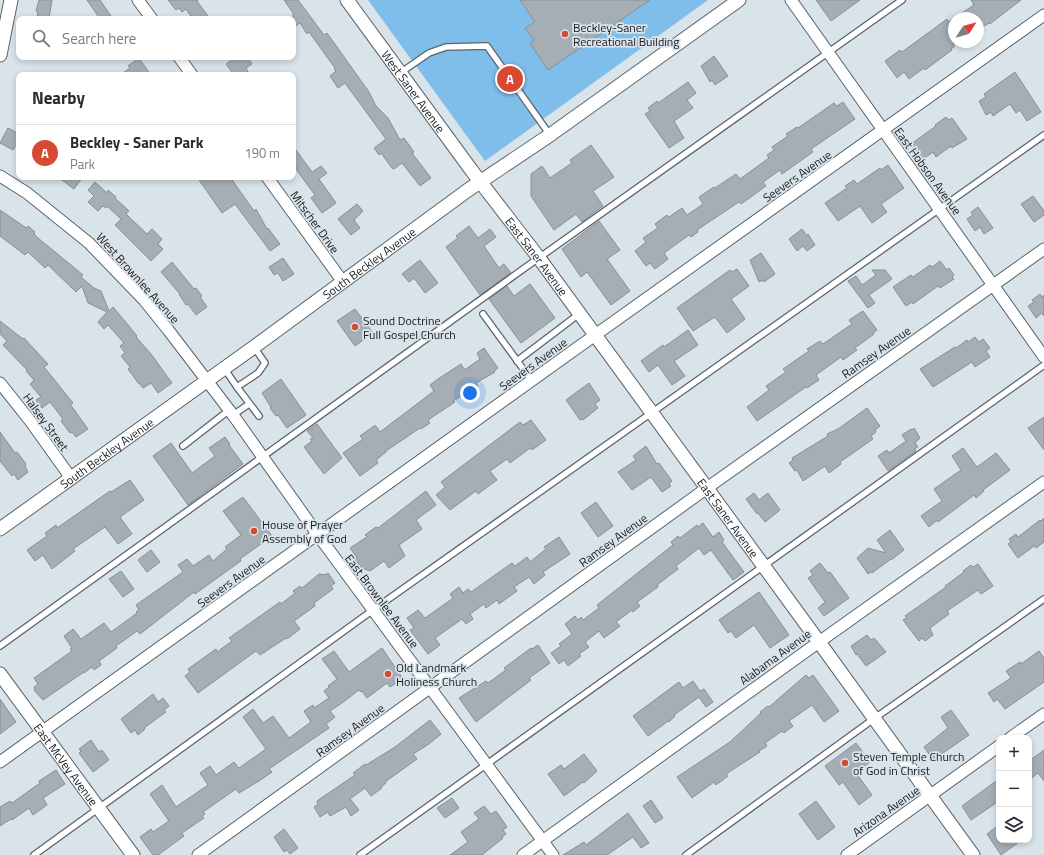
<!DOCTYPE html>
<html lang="en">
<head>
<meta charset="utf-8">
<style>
  :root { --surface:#fff; --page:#f7f7f7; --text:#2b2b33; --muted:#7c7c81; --line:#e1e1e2; --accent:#d64a33 }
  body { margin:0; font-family:"Titillium Web",sans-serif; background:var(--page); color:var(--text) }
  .controls { position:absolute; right:12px; bottom:12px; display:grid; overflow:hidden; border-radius:8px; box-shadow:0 2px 6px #0003 }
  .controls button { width:36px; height:36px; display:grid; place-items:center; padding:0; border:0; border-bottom:1px solid var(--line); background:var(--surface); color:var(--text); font:20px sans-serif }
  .compass { position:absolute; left:948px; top:12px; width:36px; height:36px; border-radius:50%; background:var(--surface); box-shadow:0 2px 6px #0003; rotate:54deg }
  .you { position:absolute; left:470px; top:393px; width:14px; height:14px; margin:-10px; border:3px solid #fff; border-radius:50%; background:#1a73e8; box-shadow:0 0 0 6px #1a73e833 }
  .badge { display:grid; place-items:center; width:26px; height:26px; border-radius:50%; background:var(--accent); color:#fff; font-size:13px; font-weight:700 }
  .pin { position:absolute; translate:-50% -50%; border:2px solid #fff; box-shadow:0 1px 4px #0006 }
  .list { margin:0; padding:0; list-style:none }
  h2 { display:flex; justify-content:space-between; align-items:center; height:52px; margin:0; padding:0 16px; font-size:17px }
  h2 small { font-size:13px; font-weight:400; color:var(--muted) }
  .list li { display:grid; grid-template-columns:26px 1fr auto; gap:12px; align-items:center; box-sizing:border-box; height:56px; padding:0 16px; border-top:1px solid var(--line) }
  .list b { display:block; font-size:15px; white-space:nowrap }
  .list p { margin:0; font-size:13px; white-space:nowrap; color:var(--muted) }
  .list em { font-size:13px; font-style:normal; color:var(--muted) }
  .icon { flex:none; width:22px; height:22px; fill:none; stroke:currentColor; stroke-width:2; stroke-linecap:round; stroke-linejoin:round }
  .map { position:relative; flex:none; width:1044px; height:855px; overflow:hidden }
  .search { position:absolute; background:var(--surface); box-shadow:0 2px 6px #0003; left:16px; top:16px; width:280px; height:44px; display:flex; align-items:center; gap:10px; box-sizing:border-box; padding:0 14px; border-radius:8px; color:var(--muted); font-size:15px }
  .panel { position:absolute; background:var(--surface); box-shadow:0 2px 6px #0003; left:16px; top:72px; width:280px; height:108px; border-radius:8px }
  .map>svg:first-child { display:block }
</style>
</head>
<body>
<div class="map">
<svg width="1044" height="855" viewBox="0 0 1044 855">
  <rect width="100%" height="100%" fill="#d9e3ea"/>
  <!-- green -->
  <polygon fill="#7fbdeb" points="368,0 708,0 485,161"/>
  <!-- building -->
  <g fill="#a6aeb5" stroke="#889097">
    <polygon points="39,0 52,0 49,19 37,17 38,12 36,11"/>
    <polygon points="87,0 100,0 113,19 100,19"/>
    <polygon points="168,0 198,0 197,1 208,16 203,19 193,19 186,9 182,12 179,8 176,10"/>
    <polygon points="284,0 298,0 324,35 327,33 369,92 376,106 388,118 400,140 404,138 414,152 412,153 431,178 420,186 402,163 394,169 392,168 381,153 379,155 374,148 386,139 345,83 338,88 330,76 336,71 334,69 335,68 309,32 307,34 300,23 293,28 293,13"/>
    <polygon points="520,0 650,0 548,70 530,43 534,40 525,28 535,22"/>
    <polygon points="816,0 860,0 831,21"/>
    <polygon points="971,0 1021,0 990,24 989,23 978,30 978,18 954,18 954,47 951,49 952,50 925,70 924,68 909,79 904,72 897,78 885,61 900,50 902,52 947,19 948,22 974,5"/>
    <polygon points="714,56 728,76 715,85 712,80 710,82 701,66"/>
    <polygon points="236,57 248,57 252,64 246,68 250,75 234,75 226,64"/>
    <polygon points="139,58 151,75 120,75 130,68 128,66"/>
    <polygon points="1015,72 1041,112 1027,121 1020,110 1016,113 1010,104 993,116 991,112 986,115 979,101 986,97 984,94"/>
    <polygon points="688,82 696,93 687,100 693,108 674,121 684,138 669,148 645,114 650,111 648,108 657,101 658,103"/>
    <polygon points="843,102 855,119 811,149 813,152 782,174 780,170 763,182 766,186 741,204 739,202 697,230 698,232 691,237 689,235 664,253 668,259 655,269 650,263 646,266 635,251 646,242 643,238 658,228 655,224 667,215 669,217 682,208 687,215 703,204 699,197 714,187 715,188 736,174 740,179 769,158 767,155 774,150 772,147 788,136 786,134 797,127 798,128 834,103 837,106"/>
    <polygon points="946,117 949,120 952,118 967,139 952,148 951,146 936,157 933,152 922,160 911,144 936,126 935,125"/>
    <polygon points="8,128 19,134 19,146 16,145 13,150 0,143"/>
    <polygon points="591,145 614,177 593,191 603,206 582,222 576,214 554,230 531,196 531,174 542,166 550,178 572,163 570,160"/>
    <polygon points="293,146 312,172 321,166 327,173 319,179 336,203 322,213 311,198 315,195 293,165"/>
    <polygon points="888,165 904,188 881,204 887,212 872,223 860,206 838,221 825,203 847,188 845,186 854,180 857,184 880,168 881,170"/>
    <polygon points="58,177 83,177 74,189"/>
    <polygon points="197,177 230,177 254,211 256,209 267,229 268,228 280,244 270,251 235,204 222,213"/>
    <polygon points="95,182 107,193 108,190 116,197 115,198 129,211 126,214 147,234 152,229 162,239 158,244 163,249 151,261 115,225 121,219 107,206 106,208 103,206 98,211 88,202 94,196 88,190"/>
    <polygon points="1033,196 1044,211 1044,215 1034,222 1021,204"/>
    <polygon points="357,204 363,211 354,220 360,228 351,235 338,219"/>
    <polygon points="978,207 993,228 984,234 980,227 975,231 967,219 973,215 971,212"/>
    <polygon points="0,210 22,225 26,228 28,226 35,232 34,234 38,238 83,275 81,277 94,288 101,291 109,311 113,307 129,326 137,336 136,337 151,354 172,383 158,393 151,383 143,388 140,384 139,384 128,369 130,367 121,356 125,353 120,346 124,343 108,325 104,329 98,322 107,312 88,303 82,286 76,292 48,265 45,268 28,252 25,255 0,236"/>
    <polygon points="599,221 620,250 607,259 630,291 611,305 587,272 581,277 562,249"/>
    <polygon points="469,226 478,238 490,229 496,237 484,246 499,268 504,264 511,273 480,295 446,247 458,238 456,236"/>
    <polygon points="802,229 807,236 808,234 815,245 807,251 803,246 797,251 789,239"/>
    <polygon points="761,253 775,274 764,282 763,280 759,282 750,260"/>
    <polygon points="283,258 294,274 283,281 278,273 274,275 269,267"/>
    <polygon points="420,260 438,283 425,293 414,278 409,282 402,274"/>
    <polygon points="940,261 947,270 949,268 954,275 952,277 954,279 940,288 938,286 913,304 912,302 906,306 893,287 911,275 913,277 930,265 932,267"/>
    <polygon points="172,262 194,289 196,288 202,296 200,297 207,307 196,315 188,304 186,305 179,294 180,294 161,272"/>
    <polygon points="737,269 749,286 731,299 745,319 727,333 715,317 693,331 677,308 730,270 732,272"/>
    <polygon points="872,270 885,270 892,279 869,295 875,303 868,308 848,281 856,276 862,285 876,275"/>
    <polygon points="530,284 555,318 521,343 489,299 507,286 514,296"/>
    <polygon points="1040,294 1042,297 1044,295 1044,316 1042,313 1036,318 1028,306 1034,302 1032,300"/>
    <polygon points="355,309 373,333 355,346 337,321"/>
    <polygon points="863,311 877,330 873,333 874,334 855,348 857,350 843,360 841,357 816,375 819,380 807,388 806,387 757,421 747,407 769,390 766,386 786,372 783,369 809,351 807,349 820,341 823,344 852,324 849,320"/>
    <polygon points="0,321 23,339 24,338 48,364 44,367 73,403 70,404 88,429 76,437 72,432 70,433 61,421 63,419 50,402 42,408 36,400 41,397 30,384 34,380 26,371 27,370 3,345 7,341 0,334"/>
    <polygon points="688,330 698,345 674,361 685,376 672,385 658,365 649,372 641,361 663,345 664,347"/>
    <polygon points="975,337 979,342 983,339 990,348 986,351 990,357 975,367 972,362 933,387 920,369 955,347 956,348 967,340 968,342"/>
    <polygon points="484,348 498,368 494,371 495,372 476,383 478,386 453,401 455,402 431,418 428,421 430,423 421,429 420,428 386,451 386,452 376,460 378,463 360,476 343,453 363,439 360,436 374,426 376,426 380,432 434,391 430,385 438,379 461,364 464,369 466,369 480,359 477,353"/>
    <polygon points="281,379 306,415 287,428 278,415 276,416 270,408 271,407 262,393"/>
    <polygon points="589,383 600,400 595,404 598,408 583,420 582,419 580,420 566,400"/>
    <polygon points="867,408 880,426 875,430 876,432 871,436 873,439 840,462 841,464 829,473 825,466 803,481 797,470 795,471 789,463 793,460 792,458 828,436 827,434 838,429"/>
    <polygon points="1044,417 1044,450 1028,428"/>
    <polygon points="531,420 546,440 532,450 530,448 510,463 507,459 490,471 497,480 478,494 476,491 450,510 436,495 445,487 441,482 520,422 523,425"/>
    <polygon points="317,424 342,458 324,474 304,447 312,441 310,439 313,438 307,431"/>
    <polygon points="914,428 920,438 915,443 918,447 914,449 916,451 888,471 878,456 887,450 889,453 906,441 902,435 911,429 912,430"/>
    <polygon points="0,432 15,453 17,452 26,464 25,466 28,472 18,480 14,474 12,476 0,461"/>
    <polygon points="225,437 230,444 229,445 243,464 188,505 153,456 171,443 192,473 215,456 209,448"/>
    <polygon points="646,446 657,464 659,463 672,481 669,484 671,486 662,492 651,477 632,490 618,472 636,460 633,456"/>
    <polygon points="963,448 977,467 996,453 1010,470 983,490 984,491 976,498 974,495 938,522 937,520 929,527 921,516 942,501 934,489 961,470 952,456"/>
    <polygon points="130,480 144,500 120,517 132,534 118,544 105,527 73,549 75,551 52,569 43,555 35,561 27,550 47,536 45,533 56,525 57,528 110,491 111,492"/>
    <polygon points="426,491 436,505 416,520 422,529 399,545 405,556 389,568 384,561 370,571 362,568 355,560 357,558 350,548 367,537 365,535 376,527 378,528"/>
    <polygon points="754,493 759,500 768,493 780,510 765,522 758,513 757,514 746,499"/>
    <polygon points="243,497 272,536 240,559 241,561 231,568 195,594 194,592 140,634 137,631 116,646 117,648 99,661 101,665 94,670 92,667 84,673 84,672 43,700 34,690 35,689 34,687 38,684 34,678 72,651 70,649 72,648 64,636 73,629 81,639 104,623 111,632 137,613 136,612 139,610 136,605 183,572 178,565 187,559 193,566 209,555 213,561 227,549 225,547 241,535 223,511"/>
    <polygon points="596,502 613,526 598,537 581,513"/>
    <polygon points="1044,518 1044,542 1036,548 1034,546 1018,558 1008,544 1011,542 1009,539 1016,534 1018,537 1040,520 1041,521"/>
    <polygon points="703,523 713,537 719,532 724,540 722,542 744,572 733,580 711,550 704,555 699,548 676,566 678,569 657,585 658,587 637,602 640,606 633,612 632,610 616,622 620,626 604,638 599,631 585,642 589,647 579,654 581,656 568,666 564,660 559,664 551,653 561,646 559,644 572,634 565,624 575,616 578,620 581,617 583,620 599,608 597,605 673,545 671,542 678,536 680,538 697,525 698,527"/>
    <polygon points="890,530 904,550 891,560 891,559 872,573 871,572 868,574 857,558 868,548 886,553 877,540"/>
    <polygon points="559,537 570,554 543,572 545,575 534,584 529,577 514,587 517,591 499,604 497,600 486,608 484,604 470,614 473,619 466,624 462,619 435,638 440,645 428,654 410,630 414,628 407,618 418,610 425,618 452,599 453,598 450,594 459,587 463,593 468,589 471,592 512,563 515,566 527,557 530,562 546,549 544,547"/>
    <polygon points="151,550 160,562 147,572 138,560"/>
    <polygon points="820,563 828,573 830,572 849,598 824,616 818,608 825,602 808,578 813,575 810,571"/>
    <polygon points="978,564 993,586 981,594 978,590 947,611 949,614 930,628 933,635 925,641 922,638 919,641 903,620 907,618 905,616 946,587 945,586 964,572 963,571 971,565 973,567"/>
    <polygon points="121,571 134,589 123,597 109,579"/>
    <polygon points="328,573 335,583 331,586 333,589 314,603 315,606 294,621 300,629 287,639 286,638 260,655 256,651 198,693 185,676 190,672 188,669 216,649 217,652 232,641 229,638 280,602 281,604 295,593 293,591 300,586 302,588 319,574 321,574 322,575 324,574 325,575"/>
    <polygon points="759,592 789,635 770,648 754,625 736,638 731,631 728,633 719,620"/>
    <polygon points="867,635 871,640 874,638 886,652 866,666 857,654 856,655 851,646"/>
    <polygon points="538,645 550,663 529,678 531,680 476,722 459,698 486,681 488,683 506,670 504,668 531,648 532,649"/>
    <polygon points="382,648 403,679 390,687 387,683 367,698 362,691 361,692 359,690 342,703 330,711 335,717 326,724 329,728 269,769 272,772 259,781 239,793 236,789 203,812 205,814 202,816 204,818 182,833 184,836 158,855 153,855 140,837 151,829 153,832 169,821 150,794 162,785 176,807 208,785 200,773 210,766 216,775 234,762 239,768 266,749 243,717 253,709 263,723 273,716 289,738 311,722 304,711 313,705 314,708 329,698 324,691 329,687 328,686 337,679 322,659 334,651 349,672"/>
    <polygon points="1039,651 1044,658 1044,682 1005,709 997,699 994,702 988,693 1011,678 1006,671 1020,662 1021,664"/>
    <polygon points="806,675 809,678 813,675 839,711 824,722 812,705 789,721 793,726 784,733 782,731 765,743 767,746 759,751 760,752 726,774 728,776 716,785 714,782 692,798 677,777 730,742 761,713 760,712 768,706 769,707"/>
    <polygon points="693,681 700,691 704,689 713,702 706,707 699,697 674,715 675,716 669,722 668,721 648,736 633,716 679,682 683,688"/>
    <polygon points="153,694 158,702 163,698 169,706 164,710 166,712 144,728 145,729 138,735 135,730 131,733 121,719"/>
    <polygon points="0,699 16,722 0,734"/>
    <polygon points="951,710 969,735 933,760 924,747 948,728 941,717"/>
    <polygon points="430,720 441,734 429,744 413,754 417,759 385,782 386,783 381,787 382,788 371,796 365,788 350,799 359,810 351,816 346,807 330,816 328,812 320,817 314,807 318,804 317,801 355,775 353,773 365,764 366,765 395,747"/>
    <polygon points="91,740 99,752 102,750 109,760 93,772 79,753 81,751 79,749"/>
    <polygon points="856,743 870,762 856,773 872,795 859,805 843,782 839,785 825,766"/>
    <polygon points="1044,750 1044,781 1038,773 1029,780 1029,761"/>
    <polygon points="584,754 597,771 584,783 583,782 564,796 548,774 561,765 564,769"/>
    <polygon points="56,770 65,784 43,798 47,805 33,815 29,808 12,820 11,819 0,826 0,807 10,801 12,803 40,783 39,781"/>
    <polygon points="999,779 999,801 971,820 962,806"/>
    <polygon points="452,798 459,808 445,818 437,808"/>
    <polygon points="651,800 663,818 655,823 643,806"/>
    <polygon points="816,801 835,827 818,840 799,814"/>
    <polygon points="484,806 491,814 496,811 507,827 503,830 506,834 502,837 503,838 482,855 450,855 468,842 461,832 479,819 474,813"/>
    <polygon points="628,813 649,843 641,848 633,837 607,855 563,855 584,842 586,845"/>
    <polygon points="999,825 999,840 1022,840 1001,855 987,834"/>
    <polygon points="284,829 298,848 290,854 287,850 284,852 274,837"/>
  </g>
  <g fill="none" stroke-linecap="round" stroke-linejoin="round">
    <!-- service casing -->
    <g stroke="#5c646a" stroke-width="8">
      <g id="service">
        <polyline points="400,73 429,53 446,47 487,46 550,135"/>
        <polyline points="483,314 532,381"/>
        <polyline points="517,361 579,314"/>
        <polyline points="224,368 237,387 258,373 265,363 254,347"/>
        <polyline points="237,387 259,416"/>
        <polyline points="233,415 249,404"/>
        <polyline points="183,446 228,411"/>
        <polyline points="0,646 526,267 902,0"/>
        <polyline points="34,855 373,610 1044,135"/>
        <polyline points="360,855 1044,365"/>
        <polyline points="686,855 875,718 1044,599"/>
      </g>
    </g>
    <!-- minor casing -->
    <g stroke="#5c646a" stroke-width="13">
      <g id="minor">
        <polyline points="138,0 152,19"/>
        <polyline points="791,0 1044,357"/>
        <polyline points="179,57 192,75"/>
        <polyline points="0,176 27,193 89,243 144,300 169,331 233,415 318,535 553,855"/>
        <polyline points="267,177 343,282"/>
        <polyline points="0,383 31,422 71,478"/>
        <polyline points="1010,738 1044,714"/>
        <polyline points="0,762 584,343 1044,15"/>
        <polyline points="198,855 707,488 1044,249"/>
        <polyline points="523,855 819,642 1044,482"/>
        <polyline points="847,855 999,746"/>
      </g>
    </g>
    <!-- tertiary casing -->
    <g stroke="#5c646a" stroke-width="15">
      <g id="tertiary">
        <path id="s1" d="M347,0L472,171L539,258L819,642L973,855"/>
        <polyline points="0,55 11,0"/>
        <path id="s2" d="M0,529L254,347L468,190L550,135L739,0"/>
        <path id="s3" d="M0,674L133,855"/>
      </g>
    </g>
    <!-- service -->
    <use href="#service" stroke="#fff" stroke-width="5.5"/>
    <!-- minor -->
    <use href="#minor" stroke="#fff" stroke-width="11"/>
    <!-- tertiary -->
    <use href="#tertiary" stroke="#fff" stroke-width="13"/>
  </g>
  <!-- markers -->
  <g fill="#d64a33" stroke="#d9e3ea" stroke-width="1.5">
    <circle cx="565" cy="34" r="4"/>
    <circle cx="355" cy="327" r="4"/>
    <circle cx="254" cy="531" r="4"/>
    <circle cx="388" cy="674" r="4"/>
    <circle cx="845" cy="763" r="4"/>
  </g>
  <g text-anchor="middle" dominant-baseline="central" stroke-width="3.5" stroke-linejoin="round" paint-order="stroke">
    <!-- poi labels -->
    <g font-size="12" fill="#181b1e" stroke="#d9e3ea" text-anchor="start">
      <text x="573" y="27">Beckley-Saner<tspan x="573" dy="14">Recreational Building</tspan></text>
      <text x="363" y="320">Sound Doctrine<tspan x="363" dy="14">Full Gospel Church</tspan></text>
      <text x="262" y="524">House of Prayer<tspan x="262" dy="14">Assembly of God</tspan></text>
      <text x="396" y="667">Old Landmark<tspan x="396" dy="14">Holiness Church</tspan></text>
      <text x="853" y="756">Steven Temple Church<tspan x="853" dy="14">of God in Christ</tspan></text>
    </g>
    <!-- street labels -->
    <g font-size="12" fill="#181b1e" stroke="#d9e3ea">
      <text stroke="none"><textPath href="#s1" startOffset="113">West Saner Avenue</textPath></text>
      <text transform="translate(928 171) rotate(54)">East Hobson Avenue</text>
      <text transform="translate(797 176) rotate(-35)">Seevers Avenue</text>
      <text transform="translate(315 222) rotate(54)">Mitscher Drive</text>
      <text stroke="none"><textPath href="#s1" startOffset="319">East Saner Avenue</textPath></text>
      <text stroke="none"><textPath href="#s2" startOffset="455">South Beckley Avenue</textPath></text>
      <text transform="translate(138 278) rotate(48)">West Brownlee Avenue</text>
      <text transform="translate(876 352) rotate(-35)">Ramsey Avenue</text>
      <text transform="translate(533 364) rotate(-36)">Seevers Avenue</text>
      <text transform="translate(46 422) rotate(54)">Halsey Street</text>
      <text stroke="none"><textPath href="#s2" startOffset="131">South Beckley Avenue</textPath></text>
      <text stroke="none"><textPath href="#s1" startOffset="643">East Saner Avenue</textPath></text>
      <text transform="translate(613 540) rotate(-36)">Ramsey Avenue</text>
      <text transform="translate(231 581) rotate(-36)">Seevers Avenue</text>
      <text transform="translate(382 601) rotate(53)">East Brownlee Avenue</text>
      <text transform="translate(775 657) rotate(-36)">Alabama Avenue</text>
      <text transform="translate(350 730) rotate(-36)">Ramsey Avenue</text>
      <text stroke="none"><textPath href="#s3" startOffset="112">East McVey Avenue</textPath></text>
      <text transform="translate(886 811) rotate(-35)">Arizona Avenue</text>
    </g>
  </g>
</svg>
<div class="controls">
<button>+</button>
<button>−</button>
<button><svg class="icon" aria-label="layers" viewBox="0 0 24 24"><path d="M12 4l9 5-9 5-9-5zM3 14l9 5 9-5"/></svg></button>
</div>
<svg class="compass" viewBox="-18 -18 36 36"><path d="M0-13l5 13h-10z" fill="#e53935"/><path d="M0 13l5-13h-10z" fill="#7c7c81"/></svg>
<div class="you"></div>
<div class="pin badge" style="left:510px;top:79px">A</div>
<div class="search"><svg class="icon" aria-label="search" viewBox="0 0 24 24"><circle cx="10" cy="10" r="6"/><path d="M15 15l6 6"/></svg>Search here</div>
<section class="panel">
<h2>Nearby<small></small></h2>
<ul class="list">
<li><span class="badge">A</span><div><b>Beckley - Saner Park</b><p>Park</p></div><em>190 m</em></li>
</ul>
</section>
</div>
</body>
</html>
